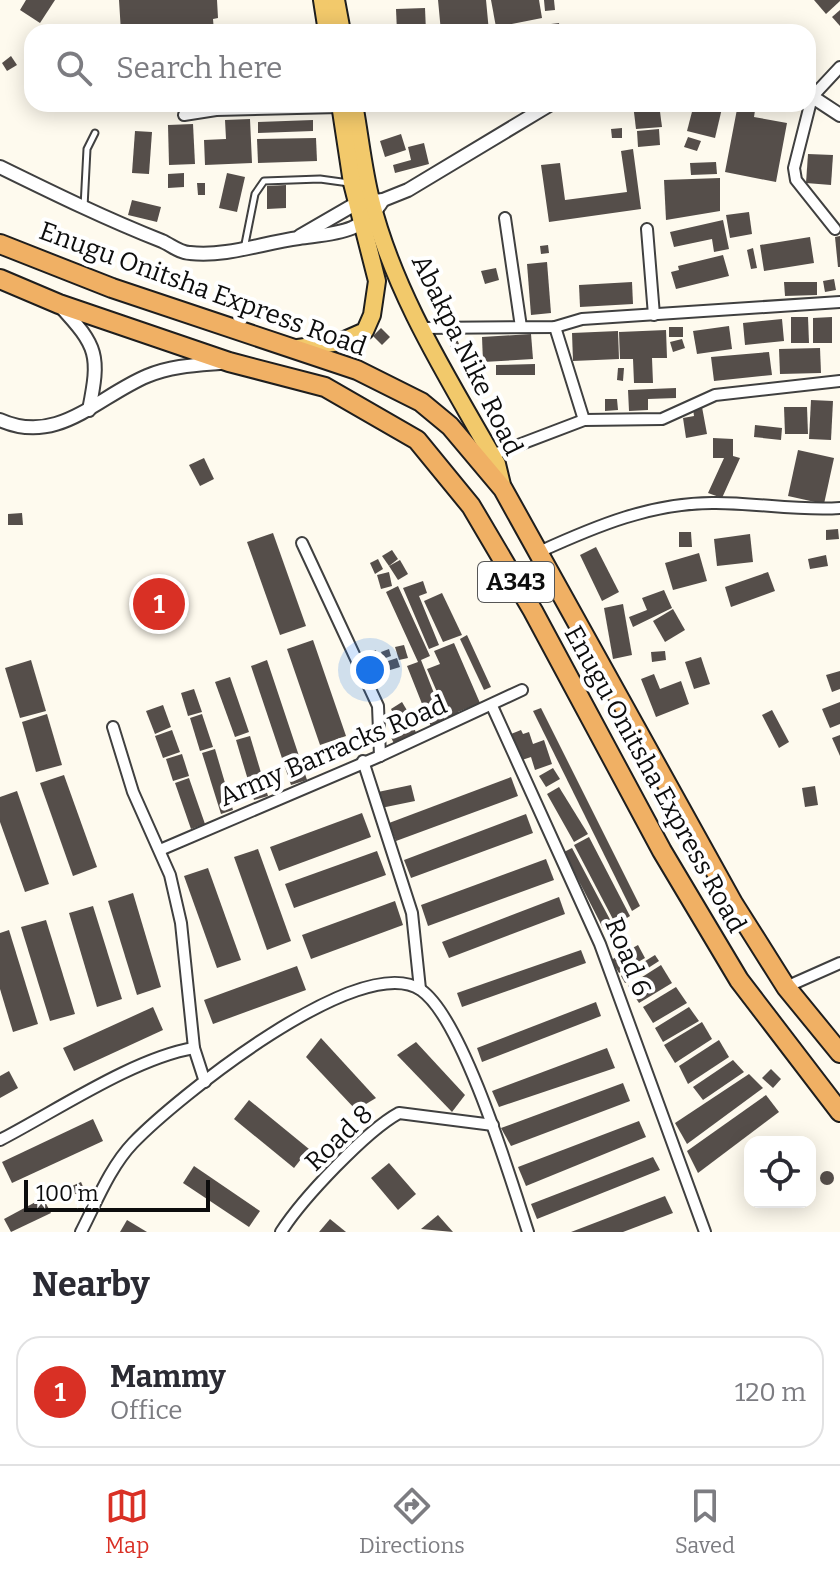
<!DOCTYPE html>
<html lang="en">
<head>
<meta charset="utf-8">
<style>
  :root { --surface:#fff; --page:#f7f7f7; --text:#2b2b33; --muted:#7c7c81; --line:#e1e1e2; --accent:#d93025 }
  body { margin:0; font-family:Bitter,serif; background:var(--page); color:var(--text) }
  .controls { position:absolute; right:24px; bottom:24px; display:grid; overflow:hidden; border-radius:16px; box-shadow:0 4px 20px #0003 }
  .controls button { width:72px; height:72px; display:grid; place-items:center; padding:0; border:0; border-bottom:2px solid var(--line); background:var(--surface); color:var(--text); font:40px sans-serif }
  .scale { position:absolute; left:24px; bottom:20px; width:186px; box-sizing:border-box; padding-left:8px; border:4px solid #0d0d0d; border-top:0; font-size:22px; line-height:28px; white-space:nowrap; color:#0d0d0d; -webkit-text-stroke:6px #fff; paint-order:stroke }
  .you { position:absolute; left:370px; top:670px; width:28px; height:28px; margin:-20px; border:6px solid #fff; border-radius:50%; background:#1a73e8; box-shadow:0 0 0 12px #1a73e833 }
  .badge { display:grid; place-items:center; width:52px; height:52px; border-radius:50%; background:var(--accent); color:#fff; font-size:26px; font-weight:700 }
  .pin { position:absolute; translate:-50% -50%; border:4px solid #fff; box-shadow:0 2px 8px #0006 }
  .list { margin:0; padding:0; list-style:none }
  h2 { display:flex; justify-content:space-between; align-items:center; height:104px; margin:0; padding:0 32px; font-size:34px }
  h2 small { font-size:26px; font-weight:400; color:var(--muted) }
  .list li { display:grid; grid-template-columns:52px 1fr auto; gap:24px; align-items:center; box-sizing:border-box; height:112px; margin:0 16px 16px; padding:0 16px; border:2px solid var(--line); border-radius:24px }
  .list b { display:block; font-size:30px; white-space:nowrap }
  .list p { margin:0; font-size:26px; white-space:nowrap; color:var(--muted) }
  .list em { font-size:26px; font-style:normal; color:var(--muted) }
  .icon { flex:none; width:44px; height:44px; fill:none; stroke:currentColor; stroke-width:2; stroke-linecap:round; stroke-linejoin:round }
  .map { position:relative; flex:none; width:840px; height:1232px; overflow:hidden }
  .search { position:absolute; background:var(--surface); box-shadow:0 4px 20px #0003; left:24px; right:24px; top:24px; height:88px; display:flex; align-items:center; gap:20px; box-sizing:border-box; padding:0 28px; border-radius:24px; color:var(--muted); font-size:30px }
  .sheet { height:232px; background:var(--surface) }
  nav { display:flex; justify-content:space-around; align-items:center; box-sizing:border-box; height:112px; border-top:2px solid var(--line); background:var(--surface); font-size:22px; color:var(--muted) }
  nav a { display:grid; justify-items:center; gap:4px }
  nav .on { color:var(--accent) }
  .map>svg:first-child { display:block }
</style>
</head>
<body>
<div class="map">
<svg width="840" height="1232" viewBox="0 0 840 1232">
  <rect width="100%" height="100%" fill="#fefaee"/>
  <!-- building -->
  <g fill="#554e4a">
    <polygon points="26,0 55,0 40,23 20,10"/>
    <polygon points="119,0 217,0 218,18 213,19 214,32 121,32"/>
    <polygon points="438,0 486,0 489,32 441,32"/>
    <polygon points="491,0 539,0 542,18 496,27"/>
    <polygon points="544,0 554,0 555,10 545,11"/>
    <polygon points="814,0 840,0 840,1 826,14"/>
    <polygon points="425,8 426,32 397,32 396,9"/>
    <polygon points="840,10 840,26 832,17"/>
    <polygon points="559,23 560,32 536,32 535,26"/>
    <polygon points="11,56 17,65 7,71 2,63"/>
    <rect x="388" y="104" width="23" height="3"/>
    <polygon points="633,104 659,104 662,127 636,129"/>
    <polygon points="694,104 723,104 715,138 687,131"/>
    <polygon points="738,104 756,104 754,117 787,123 776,182 725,172"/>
    <polygon points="250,119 252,163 205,165 204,140 226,139 225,120"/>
    <polygon points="313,120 313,131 258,133 258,122"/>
    <polygon points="193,124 195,164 169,165 168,125"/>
    <polygon points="622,128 622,138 612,138 611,129"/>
    <polygon points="659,129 660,145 638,147 637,131"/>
    <polygon points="135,131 152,132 149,174 132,173"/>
    <polygon points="401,134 406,150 385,157 380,141"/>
    <polygon points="688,137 701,141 697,151 684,147"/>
    <polygon points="316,138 317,161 258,163 257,139"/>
    <polygon points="424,143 429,164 395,173 393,165 411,160 408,147"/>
    <polygon points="633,149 641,209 549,222 541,165 560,163 565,200 627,192 621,151"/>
    <polygon points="808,154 833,155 831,185 806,183"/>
    <polygon points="716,162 717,174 691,175 690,163"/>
    <polygon points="184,173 184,187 168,188 168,174"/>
    <polygon points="227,173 245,177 237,212 219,208"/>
    <polygon points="720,178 720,211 666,220 664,180"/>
    <polygon points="197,183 205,183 205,195 198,195"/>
    <polygon points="286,185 286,208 267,209 267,186"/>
    <polygon points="132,200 161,207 157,222 128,215"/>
    <polygon points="749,212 752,234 730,238 726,215"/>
    <polygon points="723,220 729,249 714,252 712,239 674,247 670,232"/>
    <polygon points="840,236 840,267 838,267 835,237"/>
    <polygon points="810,237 814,263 764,271 760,245"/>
    <polygon points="548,245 549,253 541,254 540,246"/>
    <polygon points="753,248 757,268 751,269 747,250"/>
    <polygon points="723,255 729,276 676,289 671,272 679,270 678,266"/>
    <polygon points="547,262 551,313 531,315 527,264"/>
    <polygon points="496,268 499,280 485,284 481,271"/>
    <polygon points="834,279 836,290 825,292 823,281"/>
    <polygon points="632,282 633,304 580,307 579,285"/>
    <polygon points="784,282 817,282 817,295 785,296"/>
    <polygon points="791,317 808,317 809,343 791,343"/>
    <polygon points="832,317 832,343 813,343 813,318"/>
    <polygon points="782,319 784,341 745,345 743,323"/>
    <polygon points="729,326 732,349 697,354 693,331"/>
    <rect x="669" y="327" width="14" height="10"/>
    <polygon points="381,328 390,337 382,345 373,336"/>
    <polygon points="666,330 667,358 652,358 653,383 634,383 633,359 620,359 619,332"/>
    <polygon points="618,331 619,359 573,361 572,333"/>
    <polygon points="531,334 533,359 483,362 482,337"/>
    <polygon points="457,339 461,349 453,352 449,343"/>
    <polygon points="682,339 685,348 673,352 670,342"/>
    <polygon points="820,348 821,373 780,374 779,349"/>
    <polygon points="769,352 772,375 714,381 711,357"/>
    <polygon points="535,364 535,375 496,375 496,365"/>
    <polygon points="618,368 624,368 623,381 617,380"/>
    <polygon points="676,388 676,398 648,399 648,410 629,411 628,390"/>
    <polygon points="605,399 617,399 618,410 605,411"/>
    <polygon points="811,400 833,401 831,440 809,439"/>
    <polygon points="702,407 707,434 686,438 683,418 694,416 693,409"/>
    <polygon points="784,407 807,407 808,434 785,434"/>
    <polygon points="755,425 782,428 781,440 754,437"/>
    <polygon points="713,438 733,439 733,456 740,458 722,498 708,493 724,458 713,458"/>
    <polygon points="798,450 834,458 824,504 788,496"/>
    <polygon points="204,458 214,479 200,486 189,465"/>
    <polygon points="22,513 23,525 8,525 8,514"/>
    <polygon points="838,529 839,539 826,540 826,530"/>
    <polygon points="679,532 691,532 692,547 679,547"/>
    <polygon points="273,533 306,626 280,635 247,542"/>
    <polygon points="750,534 753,562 717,566 714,539"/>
    <polygon points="596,547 619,592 602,601 580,555"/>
    <polygon points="392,550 398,559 389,566 382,556"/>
    <polygon points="699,553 707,581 673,590 665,563"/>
    <polygon points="826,555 828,566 810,569 808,559"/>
    <polygon points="378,559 383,569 375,574 370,563"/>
    <polygon points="400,560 408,574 398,580 389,566"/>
    <polygon points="389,572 392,586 381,589 377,575"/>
    <polygon points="768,572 775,591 731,607 725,587"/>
    <polygon points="423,581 427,593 419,596 439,645 429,649 403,588"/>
    <polygon points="398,586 430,656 421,660 446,724 432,729 407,666 418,662 386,592"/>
    <polygon points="664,590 672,608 633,627 629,617 647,610 642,598"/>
    <polygon points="442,593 462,635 443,642 424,601"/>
    <polygon points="623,604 632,655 613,659 604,608"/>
    <polygon points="673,609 685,630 665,642 653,621"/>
    <polygon points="467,635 491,687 484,690 460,639"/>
    <polygon points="313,640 346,736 320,745 287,649"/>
    <polygon points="454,643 480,703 458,712 460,717 450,722 427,669 440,664 434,651"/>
    <polygon points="404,645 408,658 399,660 395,647"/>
    <polygon points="389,649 391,656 383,659 381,652"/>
    <polygon points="376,650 378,663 371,665 368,652"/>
    <polygon points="665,651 666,660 652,662 651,652"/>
    <polygon points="701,657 710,684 694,689 685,662"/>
    <polygon points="397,658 400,667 387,671 385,662"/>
    <polygon points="31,660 46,711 20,718 5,668"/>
    <polygon points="267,660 307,780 291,785 251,666"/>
    <polygon points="840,671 840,689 832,692 826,675"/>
    <polygon points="654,674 660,689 681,681 689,704 656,717 641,679"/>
    <polygon points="230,677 249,732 235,737 215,682"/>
    <polygon points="194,689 202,712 188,716 181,693"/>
    <polygon points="402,702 408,712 396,719 391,709"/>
    <polygon points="840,702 840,724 830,728 822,709"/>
    <polygon points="163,705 171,727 155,734 146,711"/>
    <polygon points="541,708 640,906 632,911 533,711"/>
    <polygon points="772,710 789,742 779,748 762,715"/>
    <polygon points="47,714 62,765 36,772 22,722"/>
    <polygon points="202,714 213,747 200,751 190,718"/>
    <polygon points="406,717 411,725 405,729 400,720"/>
    <polygon points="414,728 418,737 395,746 391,737"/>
    <polygon points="172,730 180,752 163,758 155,736"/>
    <polygon points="521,730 523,734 529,732 533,744 544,740 552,764 535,770 531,757 519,761 511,734"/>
    <polygon points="840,735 840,756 832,738"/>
    <polygon points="250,736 268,796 254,800 236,740"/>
    <polygon points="215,749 233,810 221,814 202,753"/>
    <polygon points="182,754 189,776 173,781 166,759"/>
    <polygon points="553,768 560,779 546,787 539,776"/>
    <polygon points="64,775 97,867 73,876 40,783"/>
    <polygon points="511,777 518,796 396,841 389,823"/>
    <polygon points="189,778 205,824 191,829 175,783"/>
    <polygon points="411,785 415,801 381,808 378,792"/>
    <polygon points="815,786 818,805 805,807 802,788"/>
    <polygon points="559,787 588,834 574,842 547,794"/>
    <polygon points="17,791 49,884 25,892 0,822 0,797"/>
    <polygon points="362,813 371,837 279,871 270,847"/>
    <polygon points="526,814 533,833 411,878 404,860"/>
    <polygon points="589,837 630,916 616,925 574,845"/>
    <polygon points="572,848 614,927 605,932 564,852"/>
    <polygon points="258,849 291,941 267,950 234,857"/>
    <polygon points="377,851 386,875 294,908 285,884"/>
    <polygon points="546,859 554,880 428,926 421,905"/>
    <polygon points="208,868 241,960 217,968 184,876"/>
    <polygon points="133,893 161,987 137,995 108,901"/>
    <polygon points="559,897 565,914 449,958 442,942"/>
    <polygon points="395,901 403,925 311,959 302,935"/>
    <polygon points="93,906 122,999 97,1007 69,913"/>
    <polygon points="46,920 75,1014 50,1021 21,927"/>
    <polygon points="9,930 38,1024 13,1032 0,989 0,933"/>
    <polygon points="638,945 645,958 619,973 611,960"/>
    <polygon points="581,950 586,963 462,1007 457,993"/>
    <polygon points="655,955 659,961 625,983 621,976"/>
    <polygon points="661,965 672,983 639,1003 628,986"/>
    <polygon points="297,966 306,990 213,1024 204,1000"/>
    <polygon points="676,987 687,1003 653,1023 643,1007"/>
    <polygon points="596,1002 601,1016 482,1062 477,1048"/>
    <polygon points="153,1007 163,1030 74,1071 63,1048"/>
    <polygon points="689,1007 699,1021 663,1042 655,1028"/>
    <polygon points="702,1022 712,1039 675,1063 664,1045"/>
    <polygon points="321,1038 376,1098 356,1110 306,1057"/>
    <polygon points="719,1040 729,1057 688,1084 679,1066"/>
    <polygon points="416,1042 465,1095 452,1112 397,1055"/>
    <polygon points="607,1048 615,1068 499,1107 492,1091"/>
    <polygon points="733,1060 744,1072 703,1100 693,1087"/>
    <polygon points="771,1069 781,1079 773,1088 762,1078"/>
    <polygon points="9,1071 18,1088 0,1098 0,1076"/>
    <polygon points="749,1074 763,1088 687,1144 675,1123"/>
    <polygon points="623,1083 630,1101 511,1146 501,1128"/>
    <polygon points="766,1095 779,1112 698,1173 687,1151"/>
    <polygon points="249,1100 309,1149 294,1168 234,1119"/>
    <polygon points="93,1119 103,1141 12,1183 2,1162"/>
    <polygon points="639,1121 646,1137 526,1186 518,1167"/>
    <polygon points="653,1157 660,1170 537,1219 531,1204"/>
    <polygon points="389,1163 416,1194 398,1210 371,1178"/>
    <polygon points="194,1166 260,1211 249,1227 183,1183"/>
    <circle cx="827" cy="1178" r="7"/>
    <polygon points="81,1182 84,1189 75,1194 72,1186"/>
    <polygon points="665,1196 673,1213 623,1232 571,1232"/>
    <polygon points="43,1198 51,1213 11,1232 4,1219"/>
    <polygon points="438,1215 453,1232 421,1229"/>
    <polygon points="330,1219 346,1232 319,1232"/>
    <polygon points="127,1220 147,1232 120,1232"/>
  </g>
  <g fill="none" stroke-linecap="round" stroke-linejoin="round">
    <!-- service casing -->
    <g stroke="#404040" stroke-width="9">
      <g id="service">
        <polyline points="84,207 87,149 95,133"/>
        <polyline points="244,249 255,194 264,181 320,179 349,183"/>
      </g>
    </g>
    <!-- minor casing -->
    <g stroke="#404040" stroke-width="14">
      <g id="minor">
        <polyline points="184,115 216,110 340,107"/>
        <polyline points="505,218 521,327"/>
        <polyline points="647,229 654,315"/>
        <polyline points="835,229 796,180 794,168 812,97 840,67"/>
        <polyline points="555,327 584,420"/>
        <polyline points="421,328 555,327 582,319 840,302"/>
        <polyline points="492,455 584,420 662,419 715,395 840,381"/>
        <polyline points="302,543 378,706 380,756"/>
        <path d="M539,552C596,526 653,502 716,503C758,503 798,511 840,508"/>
        <polyline points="492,706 600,944 705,1232"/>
        <polyline points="113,727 133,792 170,875 181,923 194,1048 205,1082"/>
        <polyline points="363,761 412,913 420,989"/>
        <polyline points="160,850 380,756 522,690"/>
        <polyline points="786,987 840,963"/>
        <path d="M0,1140C56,1111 134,1058 194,1048"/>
        <path d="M81,1232C96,1203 110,1167 133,1143C175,1099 361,949 421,990C463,1019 511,1180 528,1232"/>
        <path d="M281,1232C302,1199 366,1131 399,1113L493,1125"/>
      </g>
    </g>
    <!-- tertiary casing -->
    <g stroke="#404040" stroke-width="16">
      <g id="tertiary">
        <polyline points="808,94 840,115"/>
        <path d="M0,167C53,193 106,219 162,241C171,245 180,253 190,253C227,257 262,243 299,238C334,233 363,234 383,200"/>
        <polyline points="300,236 357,203 383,200 408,190 551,104"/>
        <path d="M60,306C98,347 100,355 89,410"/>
        <path d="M0,420C58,446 97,397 147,376C171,366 195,365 220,363"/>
      </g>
    </g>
    <!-- primary casing -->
    <g stroke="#1e1e1e" stroke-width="20">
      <g id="primary">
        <polyline points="322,0 327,32"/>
        <polyline points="336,0 342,32"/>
        <path d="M354,104C360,136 363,169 371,200C394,294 450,381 497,464L503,489"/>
        <polyline points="298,348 340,342 365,331 372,315 377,281 352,183 340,104"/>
      </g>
    </g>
    <!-- trunk casing -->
    <g stroke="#1e1e1e" stroke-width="22">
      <g id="trunk">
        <polyline points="0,244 112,288 357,370 421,402 450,426 503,489 733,903 786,987 840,1053"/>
        <polyline points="0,279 59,304 229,362 325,387 417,440 471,506 533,611 662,851 739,980 840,1112"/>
      </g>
    </g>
    <!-- service -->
    <use href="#service" stroke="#fff" stroke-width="5"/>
    <!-- minor -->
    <use href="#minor" stroke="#fff" stroke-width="10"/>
    <!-- tertiary -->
    <use href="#tertiary" stroke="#fff" stroke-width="12"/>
    <!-- primary -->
    <use href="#primary" stroke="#f2c96b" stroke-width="16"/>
    <!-- trunk -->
    <use href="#trunk" stroke="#f0b064" stroke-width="18"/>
  </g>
  <g text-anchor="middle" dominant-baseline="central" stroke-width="8" stroke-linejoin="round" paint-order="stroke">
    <!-- shield labels -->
    <rect fill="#fff" stroke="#565656" stroke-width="2" x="478" y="562" width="76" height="40" rx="6"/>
    <g font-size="24" font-weight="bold" fill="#0d0d0d">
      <text x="516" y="582">A343</text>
    </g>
    <!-- street labels -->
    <g font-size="26" fill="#0d0d0d" stroke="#fff">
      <text transform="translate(203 289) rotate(20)">Enugu Onitsha Express Road</text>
      <text transform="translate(467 355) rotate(64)">Abakpa Nike Road</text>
      <text transform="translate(333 751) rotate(-23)">Army Barracks Road</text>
      <text transform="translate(655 779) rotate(61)">Enugu Onitsha Express Road</text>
      <text transform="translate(628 957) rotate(68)">Road 6</text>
      <text transform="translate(339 1138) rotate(-44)">Road 8</text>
    </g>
  </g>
</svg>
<div class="controls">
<button><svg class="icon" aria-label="locate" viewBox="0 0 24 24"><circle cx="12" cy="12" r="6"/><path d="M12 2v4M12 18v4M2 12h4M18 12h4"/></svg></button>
</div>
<div class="scale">100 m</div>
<div class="you"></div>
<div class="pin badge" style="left:159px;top:604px">1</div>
<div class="search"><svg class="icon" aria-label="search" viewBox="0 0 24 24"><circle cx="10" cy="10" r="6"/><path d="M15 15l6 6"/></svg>Search here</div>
</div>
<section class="sheet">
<h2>Nearby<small></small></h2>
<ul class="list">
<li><span class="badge">1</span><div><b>Mammy</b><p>Office</p></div><em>120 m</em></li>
</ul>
</section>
<nav>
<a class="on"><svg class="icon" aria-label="map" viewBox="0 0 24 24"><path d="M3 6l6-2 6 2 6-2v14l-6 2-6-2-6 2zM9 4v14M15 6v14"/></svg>Map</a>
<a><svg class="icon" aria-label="directions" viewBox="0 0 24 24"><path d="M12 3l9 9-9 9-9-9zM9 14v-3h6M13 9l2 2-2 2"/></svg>Directions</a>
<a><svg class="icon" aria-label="saved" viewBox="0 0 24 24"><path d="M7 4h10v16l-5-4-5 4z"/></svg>Saved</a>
</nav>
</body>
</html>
